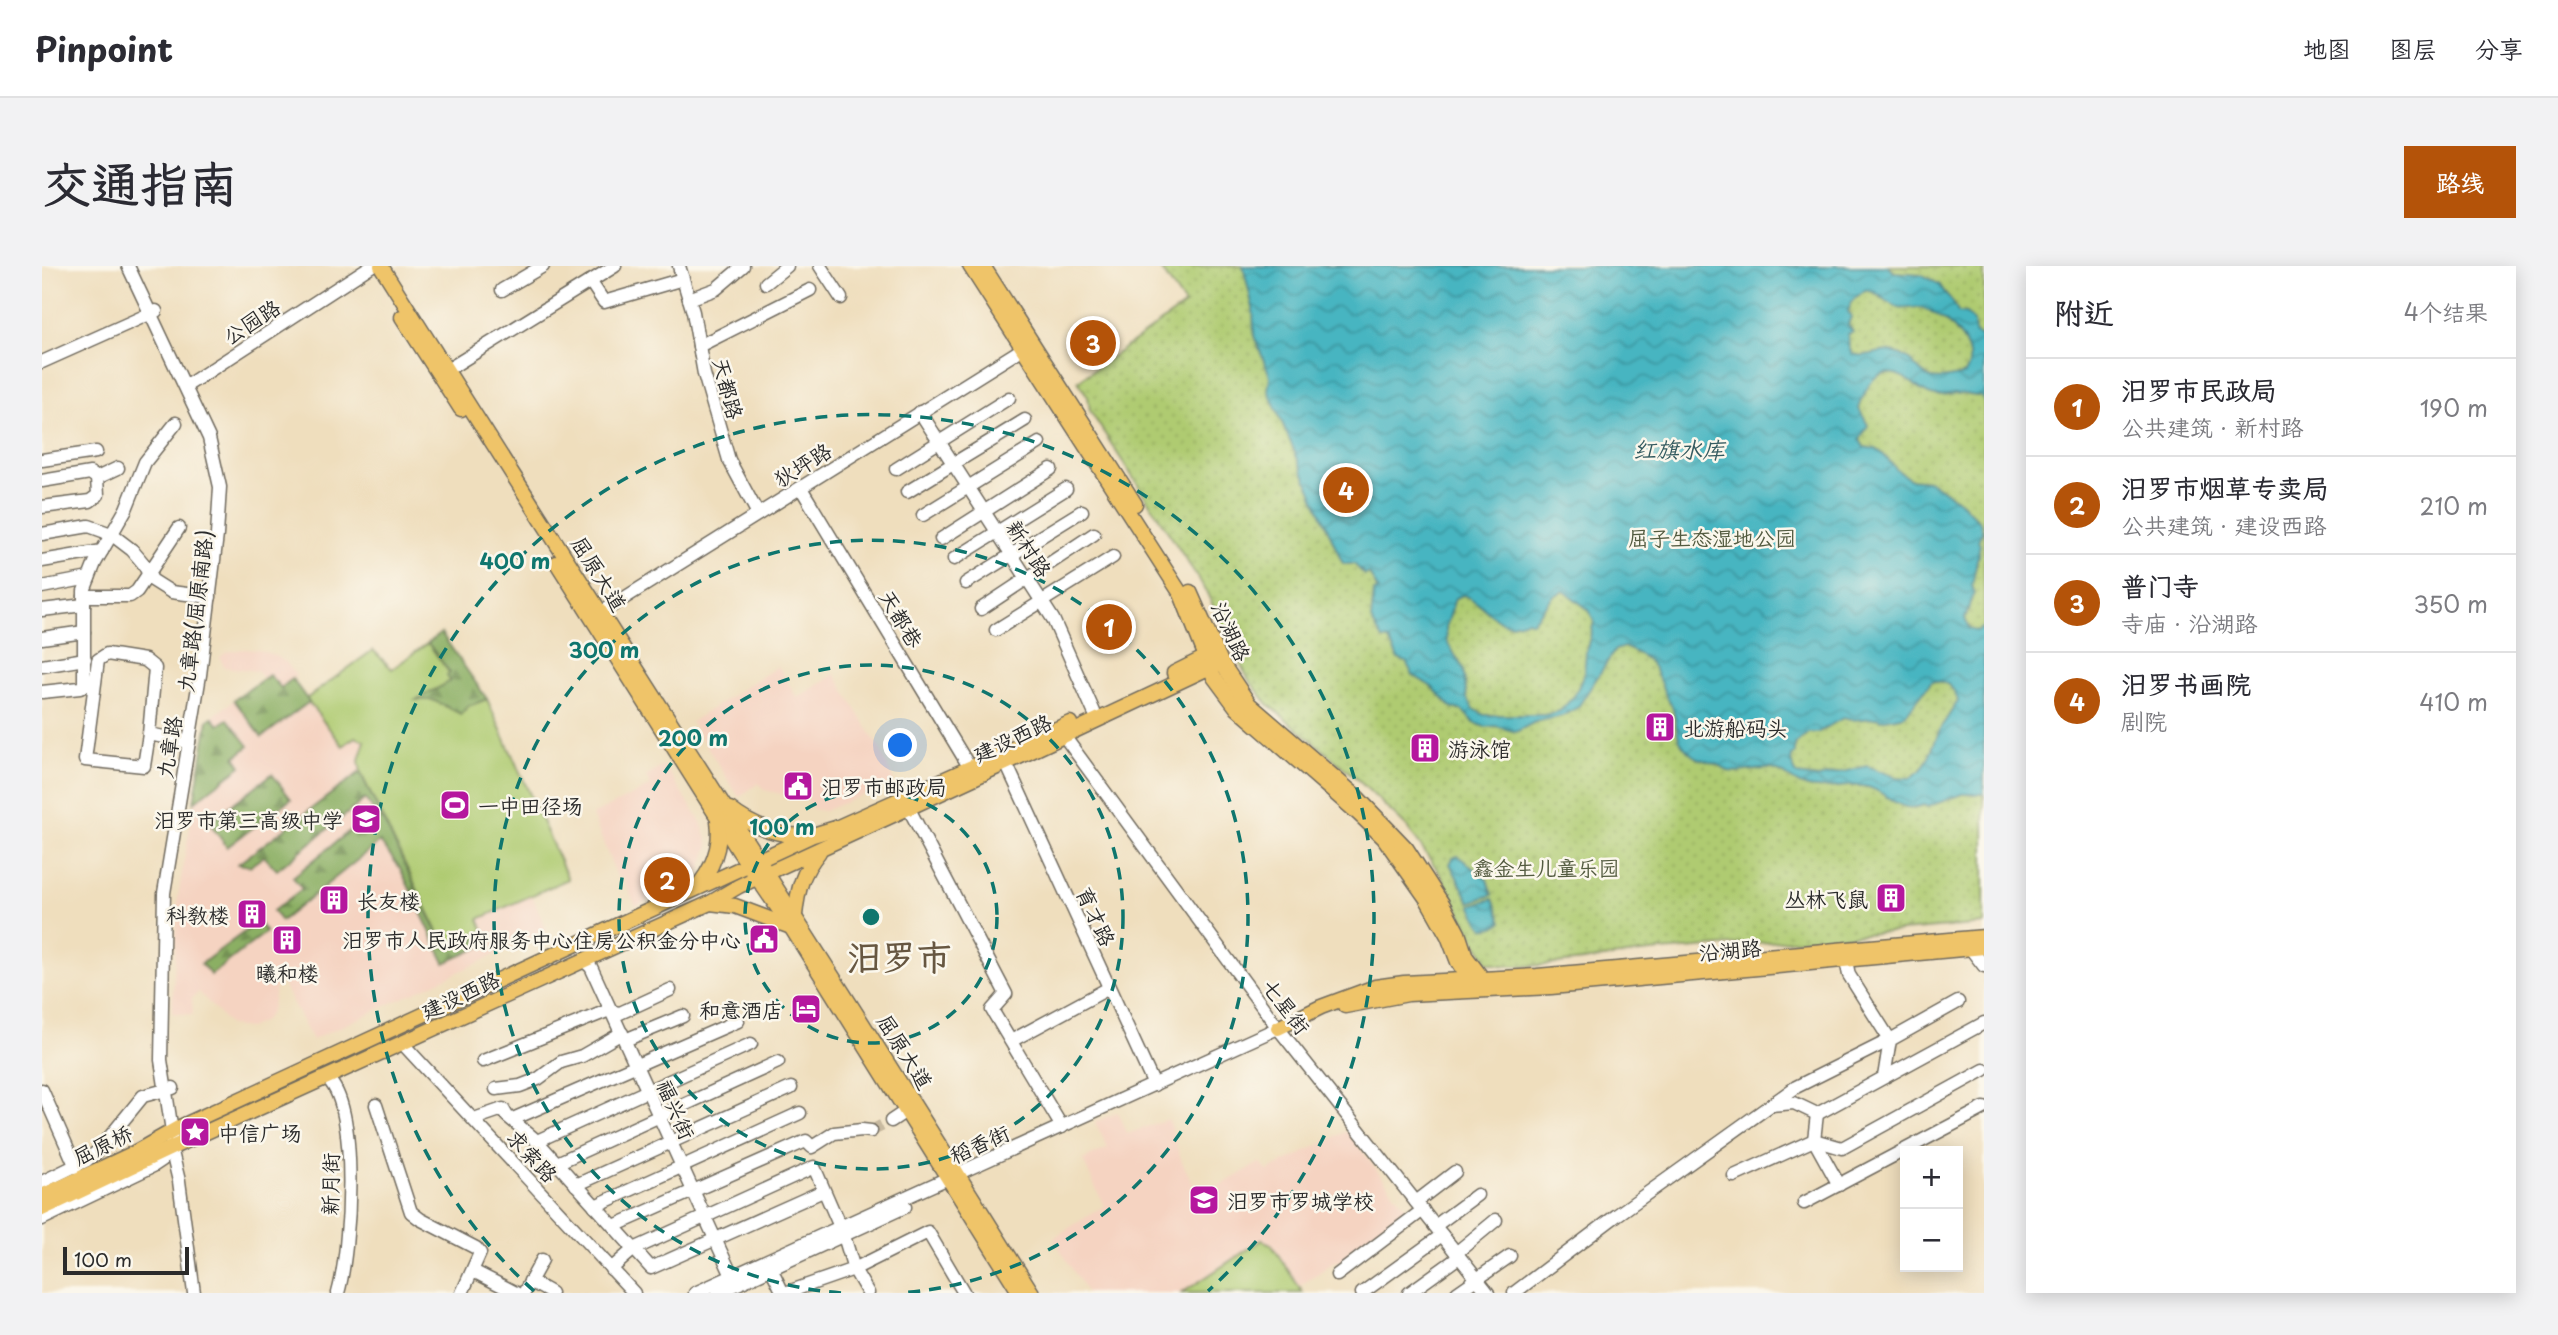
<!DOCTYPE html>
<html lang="zh">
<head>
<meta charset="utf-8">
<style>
  :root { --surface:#fff; --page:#f2f2f3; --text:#2b2b33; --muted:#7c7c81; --line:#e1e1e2; --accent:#b45309 }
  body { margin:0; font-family:"Playpen Sans","LXGW WenKai TC",sans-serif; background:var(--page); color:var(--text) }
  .controls { position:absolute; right:21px; bottom:21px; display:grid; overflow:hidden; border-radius:0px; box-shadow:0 4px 18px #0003 }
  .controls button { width:63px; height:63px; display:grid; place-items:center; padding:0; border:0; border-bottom:2px solid var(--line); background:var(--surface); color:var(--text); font:35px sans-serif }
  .scale { position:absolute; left:21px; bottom:18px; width:126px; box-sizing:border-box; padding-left:7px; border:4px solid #2b2b2b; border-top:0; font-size:19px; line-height:24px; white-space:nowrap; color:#2b2b2b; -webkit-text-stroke:5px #fbf7ec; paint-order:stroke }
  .you { position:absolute; left:859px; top:480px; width:24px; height:24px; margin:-18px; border:5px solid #fff; border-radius:50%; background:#1a73e8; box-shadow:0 0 0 10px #1a73e833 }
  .badge { display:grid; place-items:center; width:46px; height:46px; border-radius:50%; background:var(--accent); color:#fff; font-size:23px; font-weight:700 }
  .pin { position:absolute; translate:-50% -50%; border:4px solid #fff; box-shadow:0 2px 7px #0006 }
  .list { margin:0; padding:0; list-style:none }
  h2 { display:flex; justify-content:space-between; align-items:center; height:91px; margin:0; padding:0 28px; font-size:30px }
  h2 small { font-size:23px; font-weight:400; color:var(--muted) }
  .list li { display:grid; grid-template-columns:46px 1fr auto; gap:21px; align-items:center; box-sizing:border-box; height:98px; padding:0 28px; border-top:2px solid var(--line) }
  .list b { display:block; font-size:26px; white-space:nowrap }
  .list p { margin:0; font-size:23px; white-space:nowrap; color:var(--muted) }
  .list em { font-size:23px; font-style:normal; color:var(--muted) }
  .map { position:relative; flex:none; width:1942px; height:1027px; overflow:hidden; border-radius:0px }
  header { display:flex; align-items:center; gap:42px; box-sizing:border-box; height:98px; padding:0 35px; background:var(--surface); border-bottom:2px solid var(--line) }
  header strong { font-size:33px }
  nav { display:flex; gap:38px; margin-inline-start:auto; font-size:24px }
  .intro { display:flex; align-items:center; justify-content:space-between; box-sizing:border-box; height:168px; padding:0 42px }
  h1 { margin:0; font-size:49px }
  .button { padding:18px 32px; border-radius:0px; background:var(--accent); color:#fff; font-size:24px; font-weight:700 }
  main { display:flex; gap:42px; padding:0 42px }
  aside { flex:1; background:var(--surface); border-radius:0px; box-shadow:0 4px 18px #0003 }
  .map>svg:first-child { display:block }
</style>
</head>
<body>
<header>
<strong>Pinpoint</strong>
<nav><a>地图</a><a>图层</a><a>分享</a></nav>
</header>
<div class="intro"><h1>交通指南</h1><a class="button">路线</a></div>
<main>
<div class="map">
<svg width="1942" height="1027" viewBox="0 0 1942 1027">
  <defs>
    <pattern id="forest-firs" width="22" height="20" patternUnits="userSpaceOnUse" patternTransform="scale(1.75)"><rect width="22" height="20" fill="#8baf63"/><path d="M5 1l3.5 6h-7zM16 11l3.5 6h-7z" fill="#728f52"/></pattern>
    <pattern id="park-dots" width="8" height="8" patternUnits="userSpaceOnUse" patternTransform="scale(1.75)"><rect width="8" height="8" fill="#afcb71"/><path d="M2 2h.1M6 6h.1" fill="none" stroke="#97ae62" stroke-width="1.8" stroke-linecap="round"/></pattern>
    <pattern id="water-waves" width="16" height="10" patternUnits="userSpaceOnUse" patternTransform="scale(1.75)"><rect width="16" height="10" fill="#46b5c1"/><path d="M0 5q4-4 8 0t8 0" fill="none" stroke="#3b939d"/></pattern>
  </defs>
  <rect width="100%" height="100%" fill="#fbf7ec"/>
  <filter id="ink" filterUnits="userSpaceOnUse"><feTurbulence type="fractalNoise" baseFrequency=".0143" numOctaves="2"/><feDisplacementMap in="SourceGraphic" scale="14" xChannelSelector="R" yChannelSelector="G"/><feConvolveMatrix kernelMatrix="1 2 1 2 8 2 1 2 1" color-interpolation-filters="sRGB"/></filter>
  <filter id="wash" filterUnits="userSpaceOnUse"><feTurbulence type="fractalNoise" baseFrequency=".00686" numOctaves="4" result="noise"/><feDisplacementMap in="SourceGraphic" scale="28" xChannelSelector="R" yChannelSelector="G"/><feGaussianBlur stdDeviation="1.57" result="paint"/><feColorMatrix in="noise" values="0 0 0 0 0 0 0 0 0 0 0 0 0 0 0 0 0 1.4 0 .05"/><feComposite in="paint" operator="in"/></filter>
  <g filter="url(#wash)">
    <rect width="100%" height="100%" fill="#efdebd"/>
    <!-- built -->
    <g fill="#f5d3c1">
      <polygon points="399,367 445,433 526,613 490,629 505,665 270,774 236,709 229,745 222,755 207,762 188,760 157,726 150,732 151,749 130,747 136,631 166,454 221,412 215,405 182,401 178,391 185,386 201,383 217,384 234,390 245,397 254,410 250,414 265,432 331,384 350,403"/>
      <polygon points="736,400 755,432 793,408 838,483 852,516 782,545 771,543 762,529 758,532 722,524 717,517 697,531 649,456"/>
      <polygon points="622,499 659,556 667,579 659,604 650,614 594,640 580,611 576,613 550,549 609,520 604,511"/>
      <polygon points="1076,846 1085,868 1126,853 1140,896 1158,931 1219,896 1225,905 1305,865 1370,950 1299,998 1295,994 1258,1020 1261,1027 1045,1027 1011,972 1062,940 1041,894 1066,882 1053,856"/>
    </g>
    <!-- grass -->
    <g fill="#afcb71" stroke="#6d7b4e" stroke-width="2">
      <path d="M386,377L408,408L409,415C397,423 386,425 376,434H391L419,448L426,440L445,433L526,613L437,653L442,665L404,682L319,508L317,494L323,475L313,471L301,480L264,433L331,384L350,403Z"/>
      <polygon points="1220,974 1229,978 1261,1027 1140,1027"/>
    </g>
    <!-- forest -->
    <g fill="url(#forest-firs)" stroke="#5b6d47" stroke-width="2">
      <path d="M399,367L445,433L426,440L419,448L391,434H374C386,426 397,423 408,415L405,410L408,407L386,377Z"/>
      <polygon points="227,409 239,422 250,413 267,436 220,471 192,434"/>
      <polygon points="170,451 177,459 186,453 207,480 193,491 199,500 152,536 166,454"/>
      <polygon points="317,507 319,508 403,682 442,665 447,677 403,697 358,602 338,576 239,655 231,645 260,623 251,611 332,545 323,533 235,604 222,590 208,600 196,598"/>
      <polygon points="230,508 249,533 185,581 167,556"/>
      <polygon points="216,656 224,666 169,709 159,698"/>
    </g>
    <!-- park -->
    <path fill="url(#park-dots)" stroke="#6d7b4e" stroke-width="2" d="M1117,0H1942V658C1831,668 1719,676 1608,686C1569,690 1479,708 1445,696L1397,606L1365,561L1314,512L1226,438L1206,413L1163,323L1048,145L1046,131L1036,115L1143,39Z"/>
    <!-- water -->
    <g fill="url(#water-waves)" stroke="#387076" stroke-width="2" fill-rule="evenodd">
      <path d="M1201,0H1845L1852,6L1879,8L1898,19C1904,31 1912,33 1916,47L1924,48L1932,55L1933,68L1938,70L1942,79V135L1938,130C1932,130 1927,129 1922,128C1910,126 1901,133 1889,129C1880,126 1874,119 1866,114C1835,95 1825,118 1817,143L1826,159L1818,174L1822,181L1834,183L1840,187L1854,203L1867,213L1888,215L1919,236L1938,256L1940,265L1936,275L1938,278L1930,320L1933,327C1926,334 1928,343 1923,352L1927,363L1934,365L1942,361V528H1921L1885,541L1882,539C1854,550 1845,522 1820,520C1800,518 1781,526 1762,520C1750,516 1741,504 1729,503C1716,502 1700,508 1686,505C1683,504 1680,501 1677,499C1667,495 1657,495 1648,487C1633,475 1636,461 1631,444C1630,436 1624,432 1622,425C1609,395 1612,394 1582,381L1573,384L1536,441L1520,450L1493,456L1474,466L1454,460L1443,461L1432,457L1421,445L1409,441L1390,421L1371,409L1364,396L1356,393L1347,374L1341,373L1329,354L1332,325L1336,324L1327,307L1323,309L1312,298H1302L1300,296L1226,124L1228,110L1212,70L1211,42ZM1823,24C1836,25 1845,38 1857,42C1864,44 1871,40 1879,42C1903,48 1940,82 1923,108C1868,125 1884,92 1849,86C1835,83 1828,93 1810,88L1807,81L1806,68L1811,66L1806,58L1809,51L1806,45L1811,34ZM1522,325L1547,344L1552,356L1544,386L1542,408L1533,429L1518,445L1502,449H1442L1432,443L1425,432L1421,402L1405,376L1404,362L1413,332L1421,329C1437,333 1454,359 1468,358C1473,358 1479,355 1485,354L1490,356L1511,330ZM1890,415C1904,414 1913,422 1916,435L1898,463L1886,493L1879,504L1868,512L1854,511L1825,500L1776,512L1755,509L1749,496L1750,490L1753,488V478L1766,467H1775L1801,452L1809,454L1836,452L1839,454L1863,449Z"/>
      <polygon points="1416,590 1445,613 1450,629 1428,636 1408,598 1411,592"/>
      <path d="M1451,633L1460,656C1438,672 1438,655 1429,639Z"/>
    </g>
  </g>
  <g filter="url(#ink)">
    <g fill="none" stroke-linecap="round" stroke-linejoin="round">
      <!-- minor-tunnel -->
      <polyline stroke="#c8baa0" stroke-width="12" stroke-dasharray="12 6" stroke-linecap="butt" points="829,865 849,855"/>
      <!-- minor casing -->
      <g stroke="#706a5e" stroke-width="15">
        <g id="minor">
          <polyline points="86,0 167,172 178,221 175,269 158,409 122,627 119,794 130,865 129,882 137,915 152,1027"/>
          <polyline points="637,0 651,46 662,108 687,194 716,248"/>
          <polyline points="778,0 799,32"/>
          <polyline points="548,15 562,36 641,13"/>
          <polyline points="724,17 745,0"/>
          <polyline points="460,24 501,0"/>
          <polyline points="647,33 674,23 701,0"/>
          <polyline points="657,80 768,24"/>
          <polyline points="0,96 114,45"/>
          <polyline points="405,104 573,0"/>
          <polyline points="144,120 329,0"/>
          <polyline points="878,146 1011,353 1052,446"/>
          <polyline points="0,194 54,186"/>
          <polyline points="854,203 967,132"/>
          <polyline points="0,215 48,207 55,212"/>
          <polyline points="759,222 928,502"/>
          <polyline points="865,226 983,154"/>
          <polyline points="0,241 48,235 56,229 55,212 76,202"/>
          <polyline points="881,249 997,177"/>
          <polyline points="0,268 47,260 69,268 90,284 101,297 110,314 129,326 168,331"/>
          <polyline points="899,273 1009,203"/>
          <polyline points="912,293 1024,223"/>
          <polyline points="0,295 60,285"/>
          <polyline points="924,317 1040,245"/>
          <polyline points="0,321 47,312"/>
          <polyline points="42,330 88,330 95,325 137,262"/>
          <polyline points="939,343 1052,268"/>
          <polyline points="0,344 42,339"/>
          <polyline points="552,351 988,78"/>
          <polyline points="954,364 1071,291"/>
          <polyline points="0,372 42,366"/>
          <polyline points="0,400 43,393"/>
          <polyline points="0,426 38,422 42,420 42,325 53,297 84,243 103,196 134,157"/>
          <polyline points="107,468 113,402 103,394 65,388 56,394 43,494 102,500 107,468 147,476"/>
          <polyline points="1022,470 1236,762 1446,1027"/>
          <polyline points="964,497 1112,819"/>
          <polyline points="866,541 964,728 950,744 1020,861"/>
          <polyline points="1925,678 1942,700"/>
          <polyline points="541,694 549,701 690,1010"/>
          <polyline points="583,774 641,750"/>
          <polyline points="969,775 1067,722"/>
          <polyline points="361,778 592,1027"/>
          <polyline points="441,795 565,745 578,747 628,724"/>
          <polyline points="1842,811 1848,774 1916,736"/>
          <path d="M286,813C318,844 308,985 296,1027"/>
          <polyline points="454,823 478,820 496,813 519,796 540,790 580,767"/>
          <polyline points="0,824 34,901"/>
          <polyline points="334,839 369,946 378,953 434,982 438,987 420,1027"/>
          <polyline points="1729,839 1752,837 1775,848 1942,757"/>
          <polyline points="1775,848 1772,874 1797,919"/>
          <polyline points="432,853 461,843 465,850 495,875 609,1002 781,925"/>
          <polyline points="471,853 696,755"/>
          <polyline points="849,855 864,845"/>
          <polyline points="495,875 709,778"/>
          <polyline points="515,897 736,796"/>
          <polyline points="1692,910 1772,874 1800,882 1942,804"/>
          <polyline points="0,916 45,894 57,884 101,830 131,822"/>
          <polyline points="534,919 749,822"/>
          <polyline points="1374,936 1413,906"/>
          <polyline points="1762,937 1942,842"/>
          <polyline points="553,940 758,847"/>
          <polyline points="0,953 111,900 120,894 129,882"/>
          <polyline points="572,960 764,875 770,881 792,867 820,864 829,865"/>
          <polyline points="1393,960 1435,929"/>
          <polyline points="1414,987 1454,954"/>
          <polyline points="727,998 741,1027"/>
          <polyline points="569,1003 592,983 772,901 802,970 812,1003 826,1027"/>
          <polyline points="431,1005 474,1027"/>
          <polyline points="1295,1009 1381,944"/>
          <polyline points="488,1015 509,1027"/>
          <polyline points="482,1027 500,994"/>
          <polyline points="653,1027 1236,762"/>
          <polyline points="676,1027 863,941"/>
          <polyline points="743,1027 812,1003 886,966 922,1027"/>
          <polyline points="1320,1027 1400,969"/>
          <polyline points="1367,1027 1417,991"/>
          <polyline points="1415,1027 1468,990"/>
          <polyline points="1472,1027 1575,949 1754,821 1848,774 1807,709 1802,685"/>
        </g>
      </g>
      <!-- major casing -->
      <g stroke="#706a5e" stroke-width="17">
        <g id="major">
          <path d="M339,0C554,343 776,683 990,1027"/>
          <polyline points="928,0 1139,328 1172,411 1195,442 1317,548 1342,572 1385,633 1406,670 1416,696 1427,713 1438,724"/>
          <polyline points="941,0 1093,238"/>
          <polyline points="360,51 419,143"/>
          <polyline points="515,297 697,585 749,661 978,1027"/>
          <polyline points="1148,326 1179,396 1207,438 1314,530 1364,582 1401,639 1416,667 1424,691 1440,712"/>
          <polyline points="1132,407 1174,386"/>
          <path d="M688,543C709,560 740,572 766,569"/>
          <path d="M653,623C670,605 680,580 676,555"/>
          <polyline points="668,637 693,640 749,661"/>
          <path d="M753,649C756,622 760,607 777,586"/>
          <polyline points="1303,740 1366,728 1509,721 1942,681"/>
          <polyline points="1236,762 1279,741 1333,721 1362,717 1495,710 1942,671"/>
          <polyline points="0,930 92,887 138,861 771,569 794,562 1028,457"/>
          <polyline points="0,943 129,882 668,637 697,620 964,497 1179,396"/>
        </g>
      </g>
      <!-- minor -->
      <use href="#minor" stroke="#fff" stroke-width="12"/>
      <!-- major -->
      <use href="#major" stroke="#efc469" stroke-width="14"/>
    </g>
  </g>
  <!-- distance rings -->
  <g fill="none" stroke="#0f766e" stroke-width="3.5" stroke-dasharray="12 9">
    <circle cx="829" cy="651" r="126"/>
    <circle cx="829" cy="651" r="252"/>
    <path d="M799 1027A377 377 0 1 1 859 1027"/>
    <path d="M492 1025A503 503 0 1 1 1166 1025"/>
  </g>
  <!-- icons -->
  <defs>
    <g id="building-square" transform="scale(1.575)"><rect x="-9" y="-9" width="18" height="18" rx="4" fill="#b5179e" stroke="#fbf7ec"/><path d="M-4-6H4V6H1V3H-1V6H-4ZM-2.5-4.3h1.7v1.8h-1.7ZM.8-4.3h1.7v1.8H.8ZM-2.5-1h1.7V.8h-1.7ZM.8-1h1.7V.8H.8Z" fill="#fff"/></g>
    <g id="civic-square" transform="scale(1.575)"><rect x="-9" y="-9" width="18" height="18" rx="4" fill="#b5179e" stroke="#fbf7ec"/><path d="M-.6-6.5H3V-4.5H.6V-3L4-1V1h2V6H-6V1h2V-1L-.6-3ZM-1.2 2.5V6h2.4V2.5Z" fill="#fff"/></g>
    <g id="stadium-square" transform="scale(1.575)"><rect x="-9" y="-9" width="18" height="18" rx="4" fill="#b5179e" stroke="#fbf7ec"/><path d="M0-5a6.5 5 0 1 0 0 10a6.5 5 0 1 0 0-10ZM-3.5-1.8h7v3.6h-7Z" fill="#fff"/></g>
    <g id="school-square" transform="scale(1.575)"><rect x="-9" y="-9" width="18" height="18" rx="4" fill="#b5179e" stroke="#fbf7ec"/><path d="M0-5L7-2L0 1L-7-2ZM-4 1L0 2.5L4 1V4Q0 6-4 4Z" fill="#fff"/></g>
    <g id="hotel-square" transform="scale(1.575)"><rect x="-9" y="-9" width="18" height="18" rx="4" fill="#b5179e" stroke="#fbf7ec"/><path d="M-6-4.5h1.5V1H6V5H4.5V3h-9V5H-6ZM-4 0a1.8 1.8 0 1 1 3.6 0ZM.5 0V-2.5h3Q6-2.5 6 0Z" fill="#fff"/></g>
    <g id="sight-square" transform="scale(1.575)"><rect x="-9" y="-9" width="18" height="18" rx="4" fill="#b5179e" stroke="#fbf7ec"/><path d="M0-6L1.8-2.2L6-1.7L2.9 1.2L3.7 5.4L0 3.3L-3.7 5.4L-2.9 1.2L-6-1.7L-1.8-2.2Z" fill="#fff"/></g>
  </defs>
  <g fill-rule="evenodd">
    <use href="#building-square" x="1618" y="461"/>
    <use href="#building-square" x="1383" y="482"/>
    <use href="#civic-square" x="756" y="520"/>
    <use href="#stadium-square" x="413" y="539"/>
    <use href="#school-square" x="324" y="553"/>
    <use href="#building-square" x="1849" y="632"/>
    <use href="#building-square" x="292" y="634"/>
    <use href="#building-square" x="210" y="648"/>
    <use href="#civic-square" x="722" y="673"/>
    <use href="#building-square" x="245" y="674"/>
    <use href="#hotel-square" x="764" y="743"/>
    <use href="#sight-square" x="153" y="866"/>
    <use href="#school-square" x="1162" y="934"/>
  </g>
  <g text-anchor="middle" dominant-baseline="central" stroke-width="5" stroke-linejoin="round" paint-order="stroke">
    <!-- street labels -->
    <g font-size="21" fill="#2b2b2b" stroke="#fbf7ec">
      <text transform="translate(209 55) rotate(-33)">公园路</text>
      <text transform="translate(687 122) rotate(75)">天都路</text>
      <text transform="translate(760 198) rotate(-32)">狄坪路</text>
      <text transform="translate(988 282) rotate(57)">新村路</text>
      <text transform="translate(558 307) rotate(58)">屈原大道</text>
      <text transform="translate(152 345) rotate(-83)">九章路(屈原南路)</text>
      <text transform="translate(860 352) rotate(59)">天都巷</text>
      <text transform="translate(1190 365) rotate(65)">沿湖路</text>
      <text transform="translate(970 471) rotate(-25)">建设西路</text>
      <text transform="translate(126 481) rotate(-81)">九章路</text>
      <text transform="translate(1055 650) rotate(65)">育才路</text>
      <text transform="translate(1688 683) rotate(-5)">沿湖路</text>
      <text transform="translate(418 728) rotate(-25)">建设西路</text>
      <text transform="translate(1245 740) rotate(53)">七星街</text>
      <text transform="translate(864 785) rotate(58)">屈原大道</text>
      <text transform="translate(635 843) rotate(66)">福兴街</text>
      <text transform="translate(937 877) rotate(-24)">稻香街</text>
      <text transform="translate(60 878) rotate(-26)">屈原桥</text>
      <text transform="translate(491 889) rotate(47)">求索路</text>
      <text transform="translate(287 918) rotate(-89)">新月街</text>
    </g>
    <!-- park labels -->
    <g font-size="21" fill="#535b40" stroke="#fbf7ec">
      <text x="1670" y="271">屈子生态湿地公园</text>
      <text x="1504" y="601">鑫金生儿童乐园</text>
    </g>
    <!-- poi labels -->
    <g font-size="21" fill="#2b2b2b" stroke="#fbf7ec" text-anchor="start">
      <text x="1641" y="461">北游船码头</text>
      <text x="1406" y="482">游泳馆</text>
      <text x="779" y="520">汨罗市邮政局</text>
      <text x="436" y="539">一中田径场</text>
      <text x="301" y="553" text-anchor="end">汨罗市第三高级中学</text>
      <text x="1826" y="632" text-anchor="end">丛林飞鼠</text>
      <text x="315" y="634">长友楼</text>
      <text x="187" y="648" text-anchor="end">科教楼</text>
      <text x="699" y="673" text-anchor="end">汨罗市人民政府服务中心住房公积金分中心</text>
      <text x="245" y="706" text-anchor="middle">曦和楼</text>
      <text x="741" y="743" text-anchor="end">和意酒店</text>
      <text x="176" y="866">中信广场</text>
      <text x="1185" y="934">汨罗市罗城学校</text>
    </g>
    <!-- water labels -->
    <g font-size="23" font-style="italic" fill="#345b60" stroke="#fbf7ec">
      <text x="1637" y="182">红旗水库</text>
    </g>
    <!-- town labels -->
    <g font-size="35" font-weight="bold" fill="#675741" stroke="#fbf7ec">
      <text x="857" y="689">汨罗市</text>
    </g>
  </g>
  <circle cx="829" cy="651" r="10" fill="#0f766e" stroke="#fbf7ec" stroke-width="3.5"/>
  <g font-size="21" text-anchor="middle" font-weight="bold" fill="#0f766e" stroke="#fbf7ec" stroke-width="5" stroke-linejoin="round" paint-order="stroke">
    <text x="473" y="303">400 m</text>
    <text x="562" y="392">300 m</text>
    <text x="651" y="480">200 m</text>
    <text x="740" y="569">100 m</text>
  </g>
</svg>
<div class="controls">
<button>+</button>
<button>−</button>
</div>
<div class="scale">100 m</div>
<div class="you"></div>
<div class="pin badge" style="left:1067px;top:361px">1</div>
<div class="pin badge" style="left:625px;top:614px">2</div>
<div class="pin badge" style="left:1051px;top:77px">3</div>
<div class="pin badge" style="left:1304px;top:224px">4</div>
</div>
<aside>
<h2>附近<small>4个结果</small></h2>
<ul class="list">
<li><span class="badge">1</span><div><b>汨罗市民政局</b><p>公共建筑 · 新村路</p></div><em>190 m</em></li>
<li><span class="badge">2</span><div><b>汨罗市烟草专卖局</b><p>公共建筑 · 建设西路</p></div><em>210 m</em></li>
<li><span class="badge">3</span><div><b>普门寺</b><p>寺庙 · 沿湖路</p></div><em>350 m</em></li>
<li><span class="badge">4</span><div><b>汨罗书画院</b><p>剧院</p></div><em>410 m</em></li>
</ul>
</aside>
</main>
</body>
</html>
